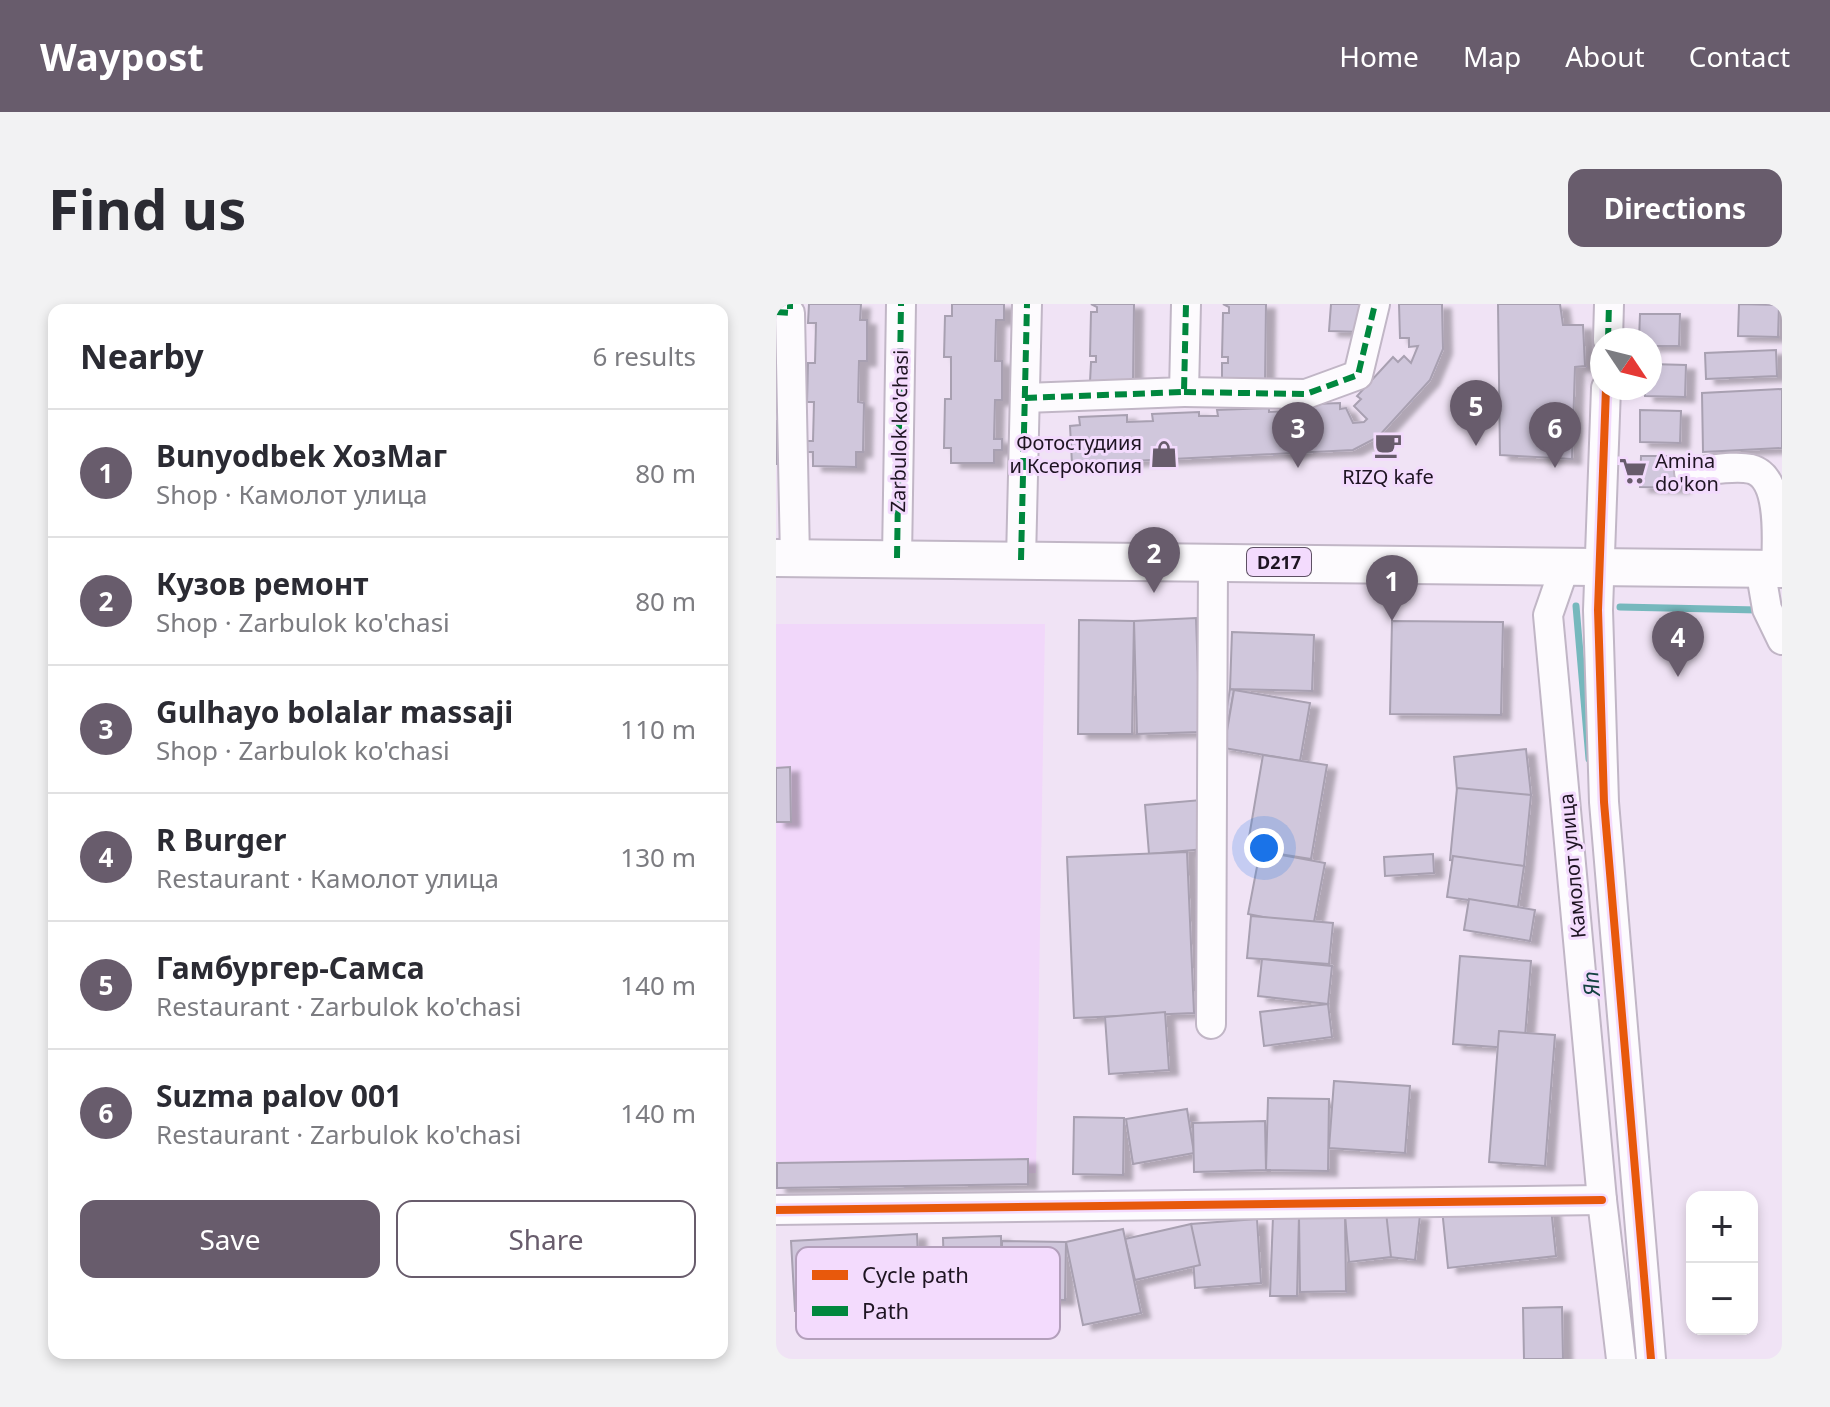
<!DOCTYPE html>
<html lang="en">
<head>
<meta charset="utf-8">
<style>
  :root { --surface:#fff; --page:#f2f2f3; --text:#2b2b33; --muted:#7c7c81; --line:#e1e1e2; --accent:#685c6c }
  body { margin:0; font-family:"Noto Sans",sans-serif; background:var(--page); color:var(--text) }
  .controls { position:absolute; right:24px; bottom:24px; display:grid; overflow:hidden; border-radius:16px; box-shadow:0 4px 12px #0003 }
  .controls button { width:72px; height:72px; display:grid; place-items:center; padding:0; border:0; border-bottom:2px solid var(--line); background:var(--surface); color:var(--text); font:40px sans-serif }
  .compass { position:absolute; left:814px; top:24px; width:72px; height:72px; border-radius:50%; background:var(--surface); box-shadow:0 4px 12px #0003; rotate:125deg }
  .you { position:absolute; left:488px; top:544px; width:28px; height:28px; margin:-20px; border:6px solid #fff; border-radius:50%; background:#1a73e8; box-shadow:0 0 0 12px #1a73e833 }
  .badge { display:grid; place-items:center; width:52px; height:52px; border-radius:50%; background:var(--accent); color:#fff; font-size:26px; font-weight:700 }
  .pin { position:absolute; translate:-50% -66px; filter:drop-shadow(0 2px 4px #0008) }
  .pin::after { content:''; position:absolute; top:42px; width:28px; height:24px; background:inherit; clip-path:polygon(0 0,100% 0,50% 100%) }
  .list { margin:0; padding:0; list-style:none }
  h2 { display:flex; justify-content:space-between; align-items:center; height:104px; margin:0; padding:0 32px; font-size:34px }
  h2 small { font-size:26px; font-weight:400; color:var(--muted) }
  .list li { display:grid; grid-template-columns:52px 1fr auto; gap:24px; align-items:center; box-sizing:border-box; height:128px; padding:0 32px; border-top:2px solid var(--line) }
  .list b { display:block; font-size:30px; white-space:nowrap }
  .list p { margin:0; font-size:26px; white-space:nowrap; color:var(--muted) }
  .list em { font-size:26px; font-style:normal; color:var(--muted) }
  .actions { display:flex; gap:16px; padding:24px 32px }
  .actions a { flex:1; padding:18px 0; border:2px solid var(--accent); border-radius:16px; text-align:center; font-size:28px; color:var(--accent) }
  .actions .main { background:var(--accent); color:#fff }
  .map { position:relative; flex:none; width:1006px; height:1055px; overflow:hidden; border-radius:16px }
  header { display:flex; align-items:center; gap:48px; box-sizing:border-box; height:112px; padding:0 40px; background:var(--accent); color:#fff }
  header strong { font-size:38px }
  nav { display:flex; gap:44px; margin-inline-start:auto; font-size:28px }
  .intro { display:flex; align-items:center; justify-content:space-between; box-sizing:border-box; height:192px; padding:0 48px }
  h1 { margin:0; font-size:56px }
  .button { padding:20px 36px; border-radius:16px; background:var(--accent); color:#fff; font-size:28px; font-weight:700 }
  main { display:flex; gap:48px; padding:0 48px }
  aside { flex:1; background:var(--surface); border-radius:16px; box-shadow:0 4px 12px #0003 }
  .map>svg:first-child { display:block }
</style>
</head>
<body>
<header>
<strong>Waypost</strong>
<nav><a>Home</a><a>Map</a><a>About</a><a>Contact</a></nav>
</header>
<div class="intro"><h1>Find us</h1><a class="button">Directions</a></div>
<main>
<aside>
<h2>Nearby<small>6 results</small></h2>
<ul class="list">
<li><span class="badge">1</span><div><b>Bunyodbek ХозМаг</b><p>Shop · Камолот улица</p></div><em>80 m</em></li>
<li><span class="badge">2</span><div><b>Кузов ремонт</b><p>Shop · Zarbulok ko'chasi</p></div><em>80 m</em></li>
<li><span class="badge">3</span><div><b>Gulhayo bolalar massaji</b><p>Shop · Zarbulok ko'chasi</p></div><em>110 m</em></li>
<li><span class="badge">4</span><div><b>R Burger</b><p>Restaurant · Камолот улица</p></div><em>130 m</em></li>
<li><span class="badge">5</span><div><b>Гамбургер-Самса</b><p>Restaurant · Zarbulok ko'chasi</p></div><em>140 m</em></li>
<li><span class="badge">6</span><div><b>Suzma palov 001</b><p>Restaurant · Zarbulok ko'chasi</p></div><em>140 m</em></li>
</ul>
<div class="actions"><a class="main">Save</a><a>Share</a></div>
</aside>
<div class="map">
<svg width="1006" height="1055" viewBox="0 0 1006 1055">
  <defs>
    <filter id="shadow"><feDropShadow dx="9" dy="5" stdDeviation="2" flood-color="#0004"/></filter>
  </defs>
  <rect width="100%" height="100%" fill="#f0e3f5"/>
  <!-- built -->
  <polygon fill="#f1d7fa" points="0,320 269,320 260,869 0,883"/>
  <g fill="none" stroke-linecap="round" stroke-linejoin="round">
    <!-- stream -->
    <g stroke="#76b8bd" stroke-width="7">
      <polyline points="800,302 813,455"/>
      <polyline points="844,303 982,306"/>
    </g>
  </g>
  <!-- building -->
  <g fill="#d0c7dc" stroke="#a8a0b1" stroke-width="2" filter="url(#shadow)">
    <polygon points="33,0 85,0 84,16 91,16 91,57 83,57 82,98 88,99 87,148 80,148 80,163 37,162 37,148 29,148 30,137 37,137 38,98 31,98 32,59 39,59 40,19 32,19"/>
    <polygon points="176,0 228,0 228,16 220,16 219,57 226,57 226,96 219,96 218,135 226,135 226,146 218,146 218,159 175,159 175,144 168,144 169,95 175,95 175,53 168,53 169,12 176,12"/>
    <polygon points="315,0 358,0 357,79 314,78 315,58 320,58 320,52 314,52 315,8 321,8 321,3"/>
    <polygon points="447,0 490,0 489,79 446,79 446,59 452,59 452,53 446,53 447,9 453,9 453,3"/>
    <polygon points="555,0 590,0 587,28 553,27"/>
    <polygon points="623,0 666,0 667,45 654,76 602,133 577,146 296,160 294,122 304,121 303,113 351,111 351,118 377,117 376,110 423,108 423,112 442,112 441,106 493,104 493,108 512,107 511,101 564,99 564,105 570,104 577,119 588,118 591,115 578,102 585,95 581,92 617,53 622,58 628,52 635,59 642,42 633,43 633,34 624,34"/>
    <polygon points="722,0 784,0 787,21 807,21 809,62 799,63 796,155 724,151"/>
    <polygon points="963,0 1003,1 1002,33 962,32"/>
    <polygon points="864,10 904,10 903,42 874,42 874,36 863,36"/>
    <polygon points="1000,46 1001,72 930,75 929,49"/>
    <polygon points="874,60 910,61 909,93 869,92 869,84 874,84"/>
    <polygon points="1006,85 1006,144 927,148 926,89"/>
    <polygon points="864,106 905,107 904,139 864,138"/>
    <polygon points="0,117 6,117 5,160 0,160"/>
    <polygon points="865,152 906,152 905,184 864,183"/>
    <polygon points="420,314 424,428 361,430 358,317"/>
    <polygon points="303,316 358,317 356,430 302,430"/>
    <polygon points="616,317 727,318 725,411 614,410"/>
    <polygon points="456,328 538,331 536,387 454,385"/>
    <polygon points="454,385 458,386 448,444 444,444"/>
    <polygon points="458,386 534,399 524,457 448,444"/>
    <polygon points="750,445 755,491 682,498 678,453"/>
    <polygon points="487,451 551,461 535,555 471,545"/>
    <polygon points="14,463 15,518 0,518 0,464"/>
    <polygon points="681,484 755,491 748,562 674,556"/>
    <polygon points="425,496 429,545 373,550 369,501"/>
    <polygon points="484,547 549,559 537,623 472,610"/>
    <polygon points="411,548 418,709 298,714 291,553"/>
    <polygon points="657,550 658,569 609,572 608,553"/>
    <polygon points="677,552 748,562 742,603 671,593"/>
    <polygon points="693,595 759,606 754,637 688,626"/>
    <polygon points="475,612 557,619 553,660 471,654"/>
    <polygon points="684,652 755,657 748,745 677,740"/>
    <polygon points="486,655 556,662 552,700 482,692"/>
    <polygon points="552,700 556,733 488,742 484,708"/>
    <polygon points="389,708 393,766 333,770 329,713"/>
    <polygon points="723,727 779,731 769,862 713,858"/>
    <polygon points="558,777 634,782 629,849 553,844"/>
    <polygon points="492,794 553,795 552,867 490,866"/>
    <polygon points="411,805 418,849 357,860 350,815"/>
    <polygon points="298,813 348,814 347,871 297,870"/>
    <polygon points="489,817 490,866 418,868 417,819"/>
    <polygon points="252,855 252,880 1,884 1,859"/>
    <polygon points="774,894 780,952 672,964 666,905"/>
    <polygon points="610,908 644,911 639,956 605,952"/>
    <polygon points="610,908 615,953 573,958 569,911"/>
    <polygon points="569,911 570,987 524,988 523,912"/>
    <polygon points="497,912 523,912 521,992 494,992"/>
    <polygon points="481,915 485,979 419,984 415,920"/>
    <polygon points="415,920 424,961 359,976 349,935"/>
    <polygon points="347,925 365,1009 307,1021 290,938"/>
    <polygon points="141,930 144,1000 19,1007 15,937"/>
    <polygon points="225,932 226,998 169,1000 167,934"/>
    <polygon points="226,937 290,938 289,996 226,995"/>
    <polygon points="786,1003 787,1055 748,1055 747,1004"/>
  </g>
  <g fill="none" stroke-linecap="round" stroke-linejoin="round">
    <!-- minor casing -->
    <g stroke="#c1b6c6" stroke-width="32">
      <g id="minor">
        <polyline points="14,9 19,254"/>
        <polyline points="832,36 833,0"/>
        <polyline points="830,84 822,306 828,498 875,1055"/>
        <polyline points="408,88 530,90 582,71 599,0"/>
        <polyline points="249,94 408,88 410,0"/>
        <path d="M913,168C932,167 957,161 975,165C1006,173 1001,235 1000,265"/>
        <polyline points="121,254 125,0"/>
        <polyline points="245,256 251,0"/>
        <polyline points="789,262 772,311 826,896 845,1055"/>
        <polyline points="984,264 991,305 1006,336"/>
        <polyline points="435,720 437,258"/>
        <polyline points="0,906 826,896"/>
      </g>
    </g>
    <!-- major casing -->
    <g stroke="#c1b6c6" stroke-width="40">
      <polyline id="major" points="0,254 1006,265"/>
    </g>
    <!-- minor -->
    <use href="#minor" stroke="#fdfbfe" stroke-width="28"/>
    <!-- major -->
    <use href="#major" stroke="#fdfbfe" stroke-width="36"/>
    <!-- quiet -->
    <g stroke="#00873e" stroke-width="6" stroke-dasharray="12 6" stroke-linecap="butt">
      <polyline points="0,8 14,9 14,0"/>
      <polyline points="832,36 833,0"/>
      <polyline points="408,88 530,90 582,71 599,0"/>
      <polyline points="249,94 408,88 410,0"/>
      <polyline points="121,254 125,0"/>
      <polyline points="245,256 251,0"/>
    </g>
    <!-- cycleway casing -->
    <g stroke="#f3dbfd" stroke-width="13">
      <g id="cycleway">
        <polyline points="830,84 822,306 828,498 875,1055"/>
        <polyline points="0,906 826,896"/>
      </g>
    </g>
    <!-- cycleway -->
    <use href="#cycleway" stroke="#e8590c" stroke-width="8"/>
  </g>
  <!-- icons -->
  <defs>
    <g id="cafe-bare" transform="scale(2.16)"><path d="M-5.5-4.5H6V0H3Q3 3.5 0 3.5H-2.5Q-5.5 3.5-5.5 0ZM3-3.2v2h1.7v-2ZM-6 4.5H4V6H-6Z" fill="#685c6c" stroke="#f3dbfd" stroke-width="2.5" paint-order="stroke"/></g>
    <g id="shop-bare" transform="scale(2.16)"><path d="M-5-2.5h2.3a2.7 3.5 0 0 1 5.4 0H5L5.5 6h-11ZM-1.5-2.5h3a1.5 2.3 0 0 0-3 0Z" fill="#685c6c" stroke="#f3dbfd" stroke-width="2.5" paint-order="stroke"/></g>
    <g id="supermarket-bare" transform="scale(2.16)"><path d="M-6-5.5h2.5l.6 2H6L4.5 2H-2.5L-4.4-4H-6ZM-1.5 3.2a1.3 1.3 0 1 0 .1 0ZM3 3.2a1.3 1.3 0 1 0 .1 0Z" fill="#685c6c" stroke="#f3dbfd" stroke-width="2.5" paint-order="stroke"/></g>
  </defs>
  <g fill-rule="evenodd">
    <use href="#cafe-bare" x="612" y="141"/>
    <use href="#shop-bare" x="388" y="150"/>
    <use href="#supermarket-bare" x="857" y="167"/>
  </g>
  <g text-anchor="middle" dominant-baseline="central" stroke-width="6" stroke-linejoin="round" paint-order="stroke">
    <!-- shield labels -->
    <rect fill="#f3dbfd" stroke="#5e5064" stroke-width="2" x="471" y="244" width="64" height="28" rx="6"/>
    <g font-size="18" font-weight="bold" fill="#1e1422">
      <text x="503" y="258">D217</text>
    </g>
    <!-- street labels -->
    <g font-size="20" fill="#1e1422" stroke="#f3dbfd">
      <text transform="translate(123 127) rotate(-89)">Zarbulok ko'chasi</text>
      <text transform="translate(796 562) rotate(-95)">Камолот улица</text>
    </g>
    <!-- poi labels -->
    <g font-size="20" fill="#1e1422" stroke="#f3dbfd" text-anchor="end">
      <text x="366" y="138">Фотостудиия<tspan x="366" dy="23">и Ксерокопия</tspan></text>
      <text x="879" y="156" text-anchor="start">Amina<tspan x="879" dy="23">do'kon</tspan></text>
      <text x="612" y="172" text-anchor="middle">RIZQ kafe</text>
    </g>
    <!-- water labels -->
    <g font-size="22" font-style="italic" fill="#144141" stroke="#f3dbfd">
      <text transform="translate(814 680) rotate(-95)">Яп</text>
    </g>
  </g>
  <!-- legend -->
  <rect x="20" y="943" width="264" height="92" rx="12" fill="#f3dbfd" stroke="#b39fbb" stroke-width="2"/>
  <rect x="36" y="966" width="36" height="10" fill="#e8590c"/>
  <rect x="36" y="1002" width="36" height="10" fill="#00873e"/>
  <g font-size="22" fill="#1e1422">
    <text x="86" y="979">Cycle path</text>
    <text x="86" y="1015">Path</text>
  </g>
</svg>
<div class="controls">
<button>+</button>
<button>−</button>
</div>
<svg class="compass" viewBox="-18 -18 36 36"><path d="M0-13l5 13h-10z" fill="#e53935"/><path d="M0 13l5-13h-10z" fill="#7c7c81"/></svg>
<div class="you"></div>
<div class="pin badge" style="left:616px;top:317px">1</div>
<div class="pin badge" style="left:378px;top:289px">2</div>
<div class="pin badge" style="left:522px;top:164px">3</div>
<div class="pin badge" style="left:902px;top:373px">4</div>
<div class="pin badge" style="left:700px;top:142px">5</div>
<div class="pin badge" style="left:779px;top:164px">6</div>
</div>
</main>
</body>
</html>
